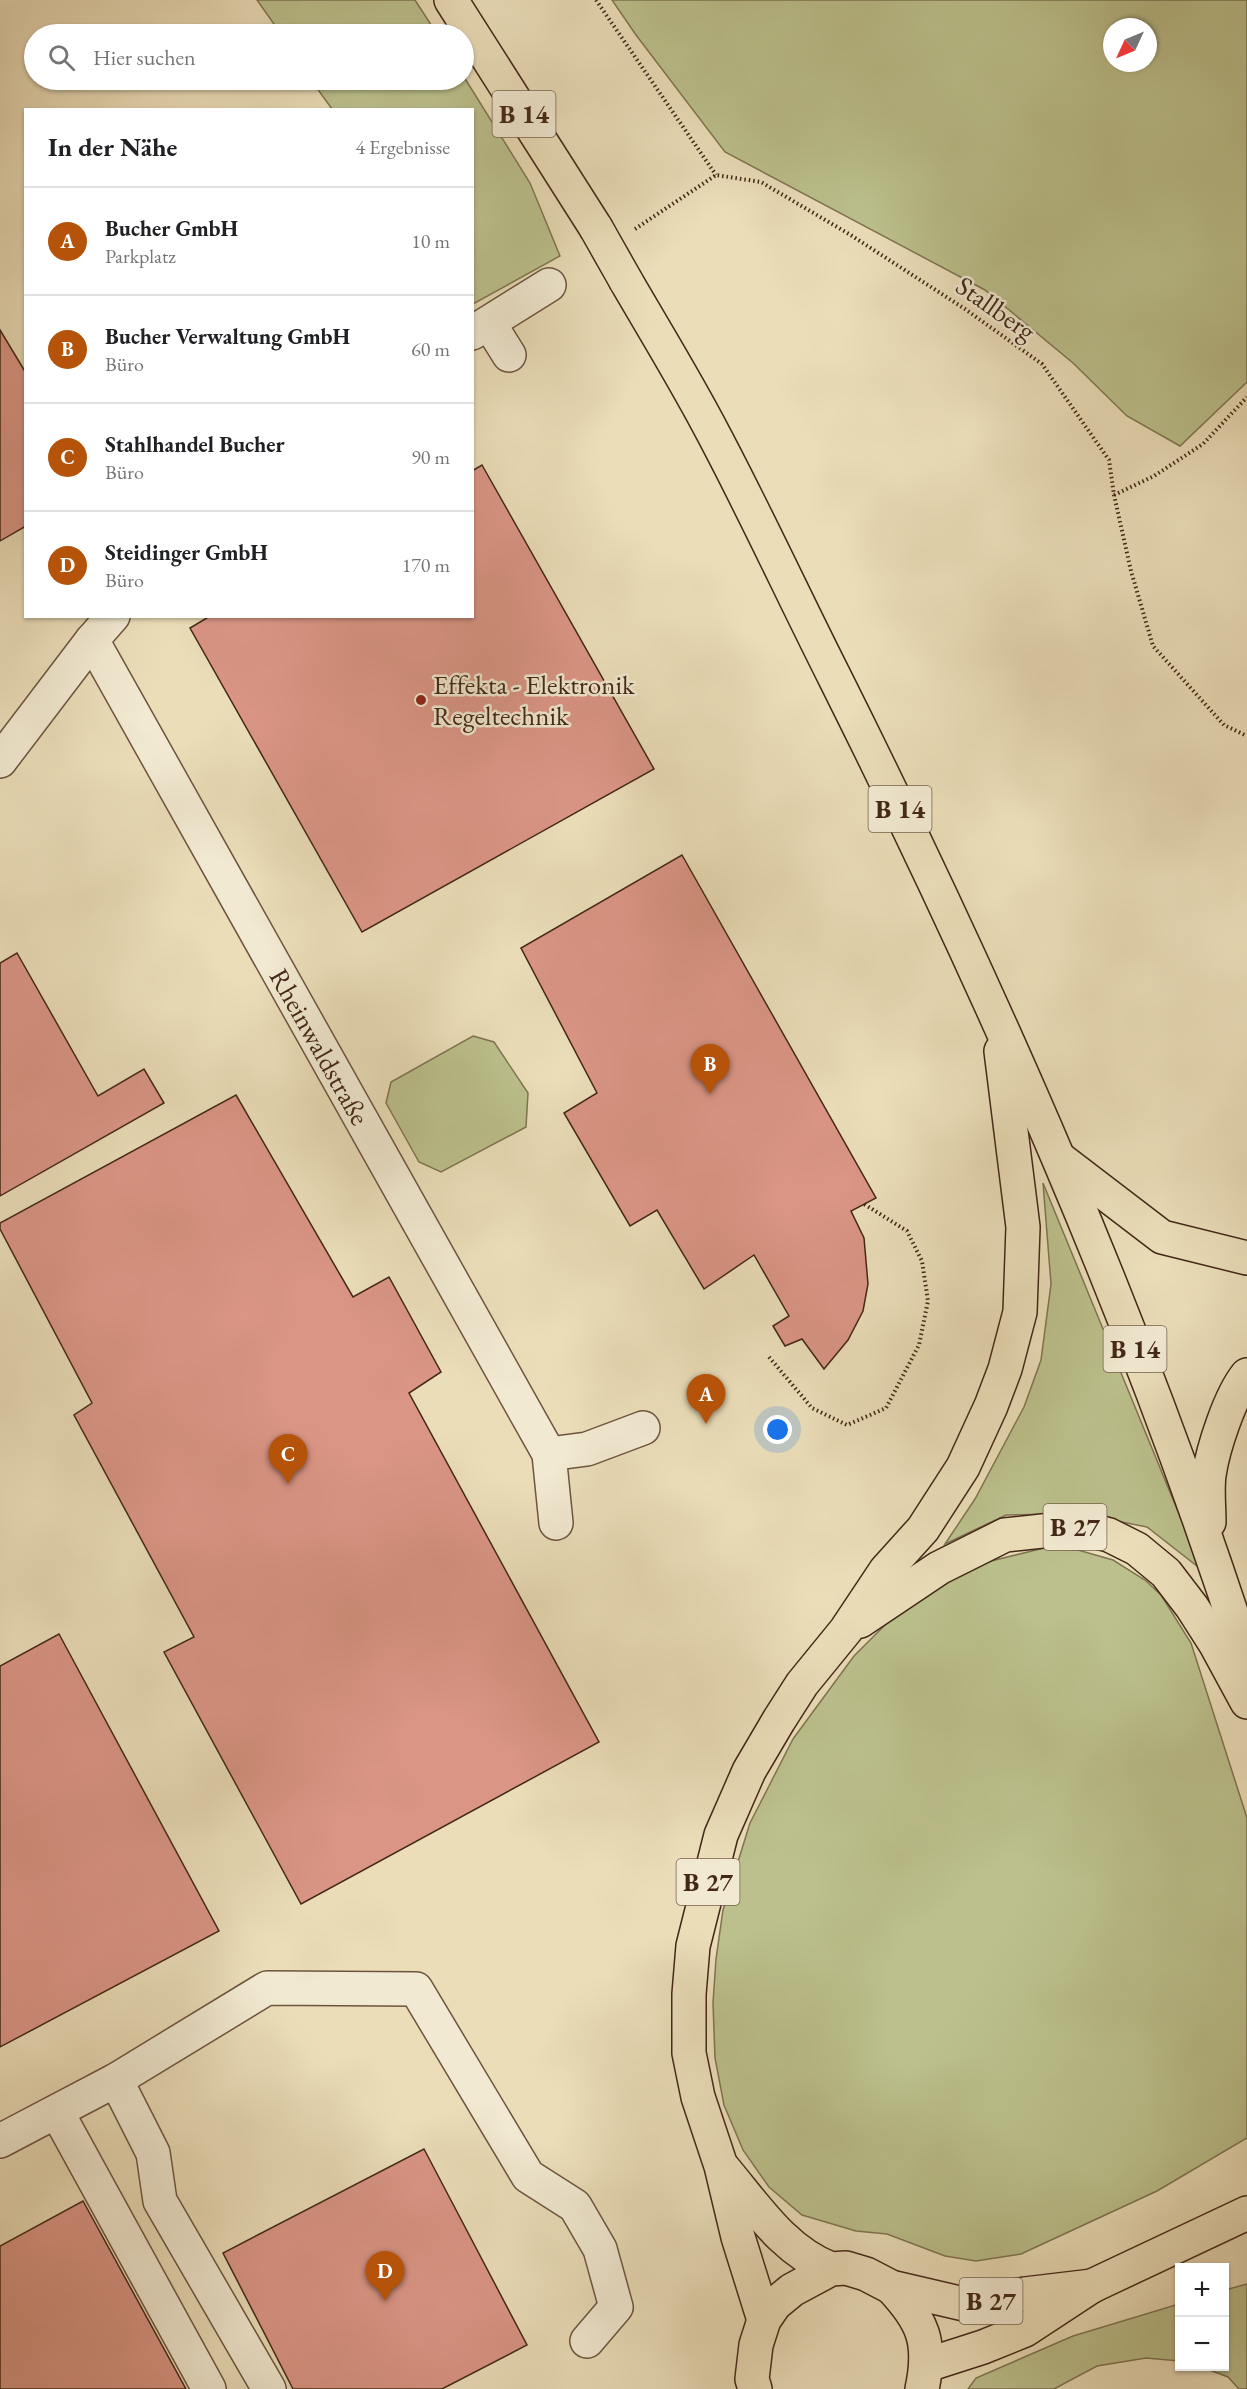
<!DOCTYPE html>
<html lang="de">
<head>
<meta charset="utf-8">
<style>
  :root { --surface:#fff; --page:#f2f2f2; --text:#202124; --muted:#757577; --line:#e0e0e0; --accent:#b45309 }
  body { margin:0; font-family:"EB Garamond",serif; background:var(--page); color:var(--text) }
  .controls { position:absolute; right:18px; bottom:18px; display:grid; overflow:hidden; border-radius:0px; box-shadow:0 2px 4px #0004 }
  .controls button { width:54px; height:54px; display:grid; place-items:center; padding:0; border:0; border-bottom:2px solid var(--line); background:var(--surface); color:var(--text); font:30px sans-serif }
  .compass { position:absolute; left:1103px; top:18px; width:54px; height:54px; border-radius:50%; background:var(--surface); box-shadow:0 2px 4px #0004; rotate:226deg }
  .you { position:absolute; left:778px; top:1430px; width:21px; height:21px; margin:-15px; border:4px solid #fff; border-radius:50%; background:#1a73e8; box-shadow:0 0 0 9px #1a73e833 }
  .badge { display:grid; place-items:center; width:39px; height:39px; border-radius:50%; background:var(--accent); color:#fff; font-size:20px; font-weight:700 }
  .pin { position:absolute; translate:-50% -50px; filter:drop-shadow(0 2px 3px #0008) }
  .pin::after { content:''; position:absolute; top:32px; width:21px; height:18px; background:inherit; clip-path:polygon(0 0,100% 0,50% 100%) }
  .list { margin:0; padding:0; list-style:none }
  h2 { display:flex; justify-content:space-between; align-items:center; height:78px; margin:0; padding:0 24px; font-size:26px }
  h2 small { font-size:20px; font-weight:400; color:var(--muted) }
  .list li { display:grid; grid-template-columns:39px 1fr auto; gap:18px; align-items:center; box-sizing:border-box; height:108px; padding:0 24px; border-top:2px solid var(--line) }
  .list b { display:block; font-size:22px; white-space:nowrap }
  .list p { margin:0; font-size:20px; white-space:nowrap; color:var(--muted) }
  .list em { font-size:20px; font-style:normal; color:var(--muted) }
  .icon { flex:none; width:33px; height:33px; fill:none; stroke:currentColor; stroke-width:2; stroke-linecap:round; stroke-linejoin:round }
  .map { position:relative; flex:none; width:1247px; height:2389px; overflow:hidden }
  .search { position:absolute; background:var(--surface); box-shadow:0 2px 4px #0004; left:24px; top:24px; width:450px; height:66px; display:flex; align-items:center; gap:15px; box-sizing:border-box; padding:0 21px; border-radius:33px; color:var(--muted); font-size:22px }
  .panel { position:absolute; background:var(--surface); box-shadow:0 2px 4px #0004; left:24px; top:108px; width:450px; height:510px; border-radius:0px }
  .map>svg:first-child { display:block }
</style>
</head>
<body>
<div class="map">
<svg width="1247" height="2389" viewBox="0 0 1247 2389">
  <rect width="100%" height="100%" fill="#eaddb8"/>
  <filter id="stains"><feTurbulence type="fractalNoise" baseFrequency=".00333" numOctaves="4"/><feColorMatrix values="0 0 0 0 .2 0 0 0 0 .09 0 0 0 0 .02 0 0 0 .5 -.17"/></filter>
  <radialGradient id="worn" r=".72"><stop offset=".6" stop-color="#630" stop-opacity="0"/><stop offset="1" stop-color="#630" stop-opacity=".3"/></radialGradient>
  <!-- green -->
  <g fill="#bbc08c" stroke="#7f7452" stroke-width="1.5" fill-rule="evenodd">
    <polygon points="257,0 415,0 437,34 281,34"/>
    <path d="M612,0H1247V382L1180,446L1127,416L1073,363L985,290L725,152L636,35ZM1112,27H1148V63H1112Z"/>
    <polygon points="464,77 530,183 560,256 473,304 472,110 332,109 311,80 464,80"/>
    <polygon points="473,1036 494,1042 528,1093 526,1127 441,1172 419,1162 386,1103 391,1082"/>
    <polygon points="1043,1183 1202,1570 1147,1527 1081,1514 1006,1515 945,1544 975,1499 1024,1407 1041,1360 1051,1284"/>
    <polygon points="1044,1548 1078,1550 1113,1560 1145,1580 1161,1595 1191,1643 1247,1818 1247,2138 1157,2191 1021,2254 976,2261 945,2256 887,2234 856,2231 802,2215 769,2187 743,2150 724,2105 715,2058 713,2003 716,1959 723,1910 750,1823 793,1739 854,1656 890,1620 941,1582 983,1563"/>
    <polygon points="1247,2284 1247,2389 1239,2389 1228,2377 1202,2367 1224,2366 1225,2290"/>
    <polygon points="1179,2304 1179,2361 1146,2358 1097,2366 1054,2389 968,2389 976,2378 1073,2336"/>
  </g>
  <!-- building -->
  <g fill="#da9585" stroke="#432717" stroke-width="1.5">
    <polygon points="0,330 26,373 26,526 0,541"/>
    <polygon points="482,465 654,769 362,932 190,628 210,616 472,616 472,471"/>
    <polygon points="682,855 876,1198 851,1211 864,1238 868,1284 863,1311 848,1340 824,1369 802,1339 785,1346 773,1326 789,1316 754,1255 704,1289 657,1210 630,1226 564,1113 597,1093 521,948"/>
    <polygon points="17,953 98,1096 144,1069 164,1103 0,1196 0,963"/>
    <polygon points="236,1095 353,1297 389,1277 441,1372 409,1393 599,1742 301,1904 164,1652 194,1637 74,1415 92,1403 0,1229 0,1223"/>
    <polygon points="59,1634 219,1931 0,2047 0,1666"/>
    <polygon points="424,2149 527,2345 442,2389 293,2389 223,2253"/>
    <polygon points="83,2201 186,2389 0,2389 0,2246"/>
  </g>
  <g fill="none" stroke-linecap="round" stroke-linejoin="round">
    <!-- minor casing -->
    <g stroke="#6d543f" stroke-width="36">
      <g id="minor">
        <polyline points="489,323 509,355"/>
        <polyline points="472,333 549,285"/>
        <path id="s1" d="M92,640L549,1454L556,1523"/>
        <polyline points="0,761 92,640 113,616"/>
        <polyline points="549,1454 587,1449 643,1428"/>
        <polyline points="116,2080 153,2153 160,2201 269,2389"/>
        <polyline points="57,2112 209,2389"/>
        <polyline points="0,2141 116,2080 267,1988 416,1989 528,2176 575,2206 600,2249 616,2307 587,2341"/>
      </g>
    </g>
    <!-- major casing -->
    <g stroke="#432717" stroke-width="36">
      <g id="major">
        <polyline points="451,0 596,228"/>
        <path d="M626,281C655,331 686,381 713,433C756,514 794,597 835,678C994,996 1138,1322 1247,1661"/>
        <polyline points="1060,1159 1162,1237 1247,1258"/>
        <path d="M1209,1522C1209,1507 1207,1490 1209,1475C1213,1448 1230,1396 1247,1375"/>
        <polyline points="860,1621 939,1568 1005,1535 1079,1527 1109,1535 1137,1549 1166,1573 1192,1607 1215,1643 1247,1702"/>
        <path d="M724,2169C756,2207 784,2251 831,2269"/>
        <path d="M891,2287C923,2321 932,2342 922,2389"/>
        <polyline points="764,2320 738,2237 721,2166 698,2097 689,2053 689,1994 693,1946 721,1835 749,1771 779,1720 802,1684 846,1630 886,1570 923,1529 963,1467 991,1406 1005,1369 1020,1312 1023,1227 1001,1051"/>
        <polyline points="927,2365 983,2347 1025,2330 1092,2286 1247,2213"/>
        <polyline points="755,2389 752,2379 756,2345 764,2320 775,2304 792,2290 831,2269 846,2268 866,2274 891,2287 968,2305 1025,2294 1092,2286"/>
      </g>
    </g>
    <!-- path -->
    <g stroke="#432717" stroke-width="4" stroke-dasharray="1.5 3" stroke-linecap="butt">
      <polyline points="596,0 716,175"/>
      <polyline points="635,229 716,175 761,182 849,234 965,309 1042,364 1109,460 1114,495 1131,571 1153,646 1224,725 1247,736"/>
      <polyline points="1114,495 1154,476 1203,444 1247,397"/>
      <polyline points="769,1357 812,1408 847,1425 886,1408 919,1345 928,1301 922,1261 907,1231 864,1204"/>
    </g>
    <!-- minor -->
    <use href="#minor" stroke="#f1e9d1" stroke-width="33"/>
    <!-- major -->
    <use href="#major" stroke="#eaddb8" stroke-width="33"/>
    <!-- major-bridge casing -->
    <g stroke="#432717" stroke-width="36" stroke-linecap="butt">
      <polyline id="major-bridge" points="596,228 626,281"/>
    </g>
    <!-- major-bridge -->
    <use href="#major-bridge" stroke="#eaddb8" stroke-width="33"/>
  </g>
  <!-- markers -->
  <circle fill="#8f2418" stroke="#f1e9d1" stroke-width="2" cx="421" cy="700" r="6"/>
  <g text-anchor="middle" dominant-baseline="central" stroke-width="5" stroke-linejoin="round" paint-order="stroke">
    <!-- shield labels -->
    <g fill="#f1e9d1" stroke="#77614f" stroke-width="1.5">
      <rect x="492.5" y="91" width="63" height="46" rx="4.5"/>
      <rect x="868.5" y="786" width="63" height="46" rx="4.5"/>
      <rect x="1103.5" y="1326" width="63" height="46" rx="4.5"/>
      <rect x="1043.5" y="1504" width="63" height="46" rx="4.5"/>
      <rect x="676.5" y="1859" width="63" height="46" rx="4.5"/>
      <rect x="959.5" y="2278" width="63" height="46" rx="4.5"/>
    </g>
    <g font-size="26" font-weight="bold" fill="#432717">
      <text x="524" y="114">B 14</text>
      <text x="900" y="809">B 14</text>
      <text x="1135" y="1349">B 14</text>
      <text x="1075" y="1527">B 27</text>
      <text x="708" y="1882">B 27</text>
      <text x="991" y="2301">B 27</text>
    </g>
    <!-- street labels -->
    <g font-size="27" fill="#432717" stroke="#f1e9d1">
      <text transform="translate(996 308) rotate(35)">Stallberg</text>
      <text stroke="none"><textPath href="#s1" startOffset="466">Rheinwaldstraße</textPath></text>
    </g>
    <!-- poi labels -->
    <g font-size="27" fill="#432717" stroke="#f1e9d1" text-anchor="start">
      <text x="433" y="684">Effekta - Elektronik<tspan x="433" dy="31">Regeltechnik</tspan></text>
    </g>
  </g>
  <rect width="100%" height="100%" filter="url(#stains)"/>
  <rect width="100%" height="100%" fill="url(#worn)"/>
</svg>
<div class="controls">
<button>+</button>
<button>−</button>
</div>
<svg class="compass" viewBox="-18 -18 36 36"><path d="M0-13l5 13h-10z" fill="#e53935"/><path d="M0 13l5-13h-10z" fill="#757577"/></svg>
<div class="you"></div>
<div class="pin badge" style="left:706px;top:1424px">A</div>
<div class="pin badge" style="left:710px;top:1094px">B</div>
<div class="pin badge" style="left:288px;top:1484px">C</div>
<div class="pin badge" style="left:385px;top:2301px">D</div>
<div class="search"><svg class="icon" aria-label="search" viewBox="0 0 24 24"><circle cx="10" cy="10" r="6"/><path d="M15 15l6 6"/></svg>Hier suchen</div>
<section class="panel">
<h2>In der Nähe<small>4 Ergebnisse</small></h2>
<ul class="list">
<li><span class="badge">A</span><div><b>Bucher GmbH</b><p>Parkplatz</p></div><em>10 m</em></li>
<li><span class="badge">B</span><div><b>Bucher Verwaltung GmbH</b><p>Büro</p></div><em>60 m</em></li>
<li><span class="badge">C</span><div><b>Stahlhandel Bucher</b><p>Büro</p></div><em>90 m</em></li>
<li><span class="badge">D</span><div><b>Steidinger GmbH</b><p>Büro</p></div><em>170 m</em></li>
</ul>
</section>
</div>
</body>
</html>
